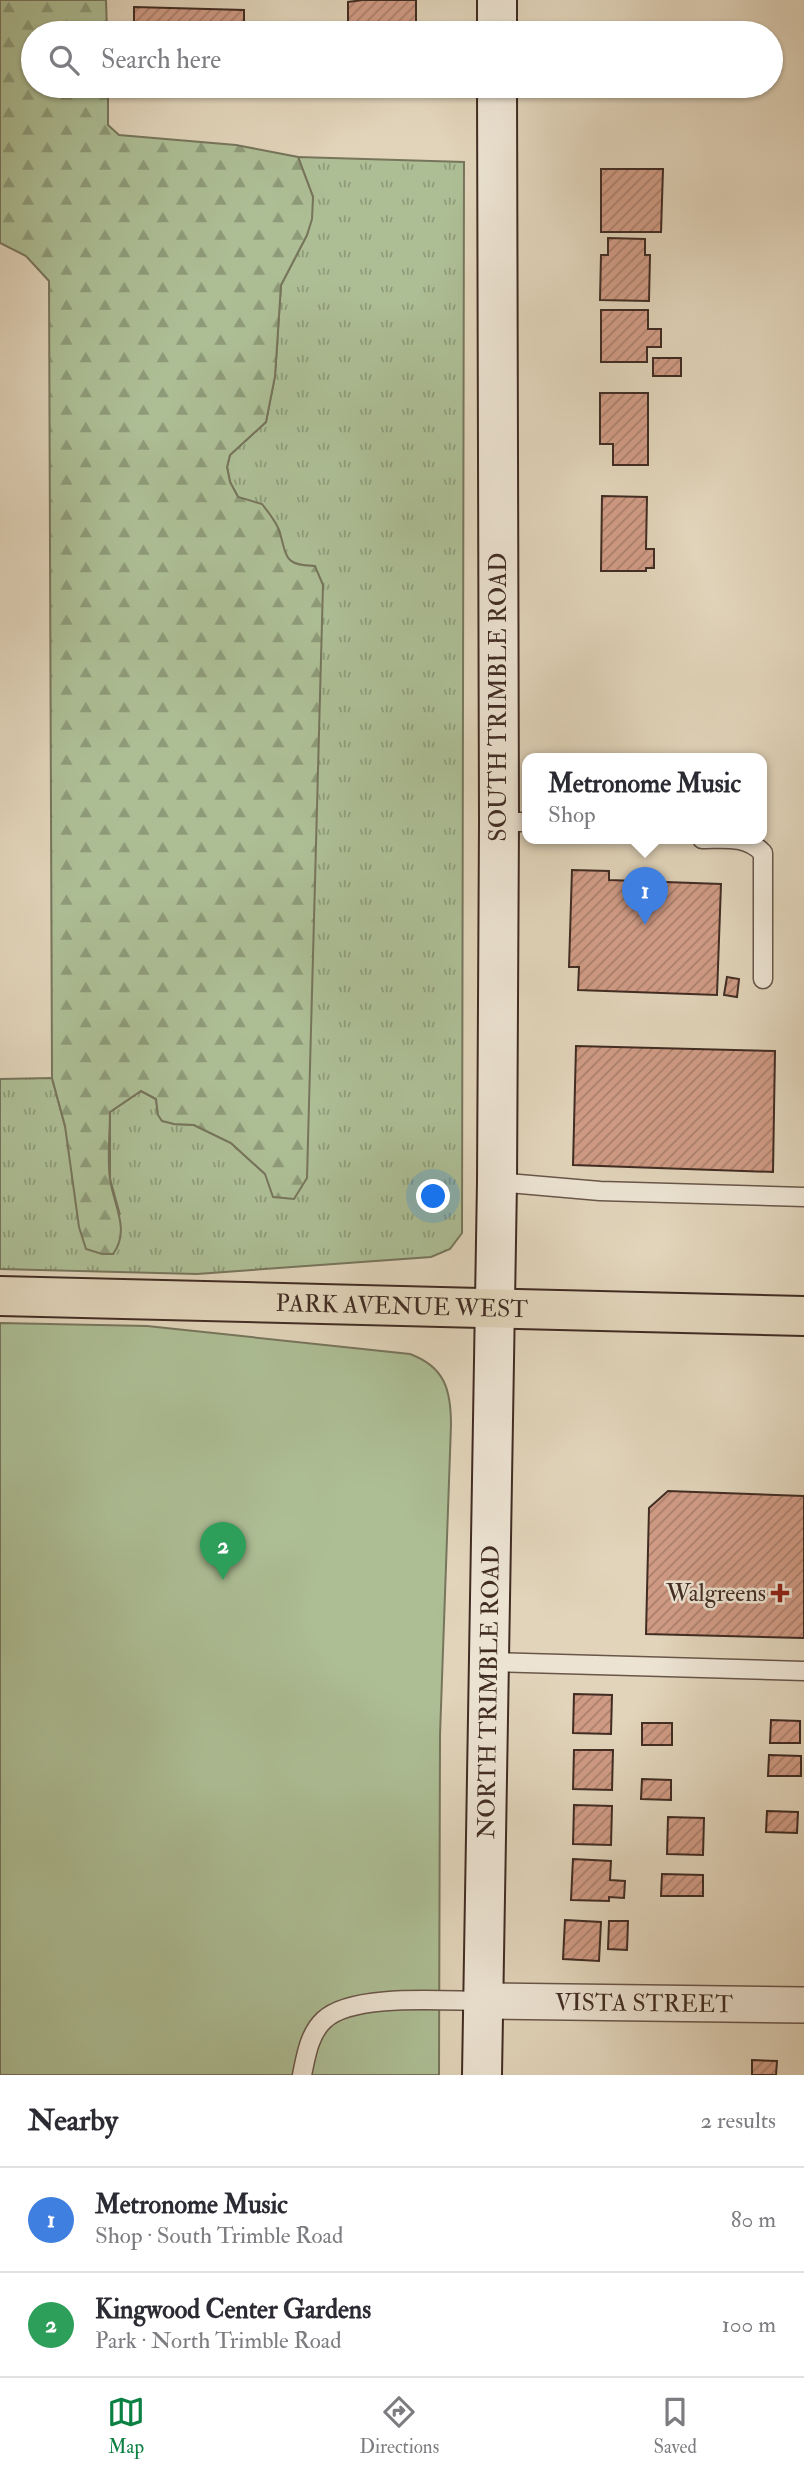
<!DOCTYPE html>
<html lang="en">
<head>
<meta charset="utf-8">
<style>
  :root { --surface:#fff; --page:#f7f7f7; --text:#2b2b33; --muted:#7c7c81; --line:#e1e1e2; --accent:#0b8043 }
  body { margin:0; font-family:"IM FELL Double Pica",serif; background:var(--page); color:var(--text) }
  .you { position:absolute; left:434px; top:1197px; width:24px; height:24px; margin:-18px; border:5px solid #fff; border-radius:50%; background:#1a73e8; box-shadow:0 0 0 10px #1a73e833 }
  .badge { display:grid; place-items:center; width:46px; height:46px; border-radius:50%; background:var(--accent); color:#fff; font-size:23px; font-weight:700 }
  .pin { position:absolute; translate:-50% -58px; filter:drop-shadow(0 2px 4px #0008) }
  .pin::after { content:''; position:absolute; top:37px; width:24px; height:21px; background:inherit; clip-path:polygon(0 0,100% 0,50% 100%) }
  .popup { position:absolute; left:522px; top:753px; width:245px; height:91px; box-sizing:border-box; display:grid; place-content:center; border-radius:14px; background:var(--surface); filter:drop-shadow(0 2px 5px #0005); font-size:23px; white-space:nowrap; color:var(--muted) }
  .popup b { font-size:26px; color:var(--text) }
  .popup::after { content:''; position:absolute; left:50%; top:100%; margin-left:-14px; border:14px solid transparent; border-top-color:var(--surface) }
  .list { margin:0; padding:0; list-style:none }
  h2 { display:flex; justify-content:space-between; align-items:center; height:91px; margin:0; padding:0 28px; font-size:30px }
  h2 small { font-size:23px; font-weight:400; color:var(--muted) }
  .list li { display:grid; grid-template-columns:46px 1fr auto; gap:21px; align-items:center; box-sizing:border-box; height:105px; padding:0 28px; border-top:2px solid var(--line) }
  .list b { display:block; font-size:26px; white-space:nowrap }
  .list p { margin:0; font-size:23px; white-space:nowrap; color:var(--muted) }
  .list em { font-size:23px; font-style:normal; color:var(--muted) }
  .icon { flex:none; width:38px; height:38px; fill:none; stroke:currentColor; stroke-width:2; stroke-linecap:round; stroke-linejoin:round }
  .map { position:relative; flex:none; width:804px; height:2075px; overflow:hidden }
  .search { position:absolute; background:var(--surface); box-shadow:0 2px 5px #0004; left:21px; right:21px; top:21px; height:77px; display:flex; align-items:center; gap:18px; box-sizing:border-box; padding:0 24px; border-radius:38px; color:var(--muted); font-size:26px }
  .sheet { height:301px; background:var(--surface) }
  nav { display:flex; justify-content:space-around; align-items:center; box-sizing:border-box; height:98px; border-top:2px solid var(--line); background:var(--surface); font-size:19px; color:var(--muted) }
  nav a { display:grid; justify-items:center; gap:4px }
  nav .on { color:var(--accent) }
  .map>svg:first-child { display:block }
</style>
</head>
<body>
<div class="map">
<svg width="804" height="2075" viewBox="0 0 804 2075">
  <defs>
    <pattern id="grass-tufts" width="24" height="20" patternUnits="userSpaceOnUse" patternTransform="scale(1.75)"><rect width="24" height="20" fill="#adbe95"/><path d="M3 7l-1-3M5 7V3M7 7l1-3M15 17l-1-3M17 17v-4M19 17l1-3" fill="none" stroke="#8e9b79"/></pattern>
    <pattern id="forest-firs" width="22" height="20" patternUnits="userSpaceOnUse" patternTransform="scale(1.75)"><rect width="22" height="20" fill="#adbe95"/><path d="M5 1l3.5 6h-7zM16 11l3.5 6h-7z" fill="#8e9b79"/></pattern>
    <pattern id="building-hatch" width="6" height="6" patternUnits="userSpaceOnUse" patternTransform="scale(1.75)"><rect width="6" height="6" fill="#d09b85"/><path d="M-1 1l2-2M0 6l6-6M5 7l2-2" fill="none" stroke="#aa7f6c"/></pattern>
  </defs>
  <rect width="100%" height="100%" fill="#e1d4ba"/>
  <filter id="stains"><feTurbulence type="fractalNoise" baseFrequency=".00286" numOctaves="4"/><feColorMatrix values="0 0 0 0 .2 0 0 0 0 .09 0 0 0 0 .02 0 0 0 .5 -.17"/></filter>
  <radialGradient id="worn" r=".72"><stop offset=".6" stop-color="#630" stop-opacity="0"/><stop offset="1" stop-color="#630" stop-opacity=".3"/></radialGradient>
  <!-- grass -->
  <path fill="url(#grass-tufts)" stroke="#77755c" stroke-width="2" d="M298,157L464,162L462,1233L450,1249L431,1257L197,1274L0,1269V1079L52,1078L65,1126L120,1215L110,1179V1112L141,1091L156,1099L158,1115L174,1124L194,1125L231,1143L265,1174L315,566C285,566 284,556 279,530L238,497L230,482L227,467L230,455L266,422L275,376L281,285L307,235L313,197Z"/>
  <!-- forest -->
  <path fill="url(#forest-firs)" stroke="#77755c" stroke-width="2" d="M0,0H106L107,33H33V86H108V125L119,135L236,145L298,157L313,197L312,219L307,235L281,285L275,376L266,422L230,455L227,467L230,482L238,497L262,504C268,512 277,522 280,533C287,558 285,566 315,566L323,585L307,1178L294,1199L273,1197L265,1174L231,1143L194,1125L174,1124L162,1121L158,1115L156,1099L141,1091L110,1112C110,1133 107,1158 110,1179C113,1204 131,1230 113,1254H102L86,1249L79,1227L65,1126L52,1078L49,281L26,256L0,243Z"/>
  <!-- green -->
  <path fill="#adbe95" stroke="#77755c" stroke-width="2" d="M0,1323L147,1326L410,1354C445,1367 451,1390 451,1425L440,1735L439,2075H0Z"/>
  <!-- building -->
  <g fill="url(#building-hatch)" stroke="#412c23" stroke-width="2">
    <polygon points="363,0 416,0 416,27 395,27 395,33 363,33 363,25 348,24 348,2"/>
    <polygon points="134,7 244,10 244,33 134,33"/>
    <polygon points="601,169 663,169 661,232 601,232"/>
    <polygon points="608,238 645,239 645,255 650,255 649,301 600,300 601,255 608,255"/>
    <polygon points="601,310 648,310 648,329 661,329 661,347 647,347 647,362 601,362"/>
    <rect x="653" y="358" width="28" height="18"/>
    <polygon points="600,393 648,393 648,465 613,465 613,444 600,444"/>
    <polygon points="602,496 647,497 646,549 654,549 654,568 646,568 646,571 601,571"/>
    <polygon points="572,870 609,871 609,880 721,884 717,995 578,990 579,967 569,967"/>
    <polygon points="727,977 739,979 737,997 724,995"/>
    <polygon points="576,1046 775,1051 773,1172 573,1165"/>
    <polygon points="668,1491 804,1496 804,1638 646,1634 649,1508"/>
    <polygon points="574,1694 612,1695 611,1734 573,1733"/>
    <polygon points="771,1720 800,1721 800,1743 770,1743"/>
    <rect x="642" y="1723" width="30" height="22"/>
    <polygon points="574,1750 613,1750 612,1790 573,1789"/>
    <polygon points="769,1755 801,1756 801,1776 768,1776"/>
    <polygon points="642,1779 671,1780 671,1800 641,1799"/>
    <polygon points="574,1805 612,1806 611,1845 573,1844"/>
    <polygon points="767,1811 798,1812 797,1833 766,1832"/>
    <polygon points="668,1817 704,1818 703,1855 667,1854"/>
    <polygon points="573,1859 611,1861 610,1880 625,1881 624,1898 609,1897 609,1901 571,1900"/>
    <polygon points="662,1874 703,1875 703,1896 661,1896"/>
    <polygon points="565,1920 601,1922 599,1961 563,1959"/>
    <polygon points="609,1921 628,1921 627,1950 608,1949"/>
    <polygon points="752,2060 777,2061 776,2075 752,2075"/>
  </g>
  <g fill="none" stroke-linecap="round" stroke-linejoin="round">
    <!-- service casing -->
    <g stroke="#695649" stroke-width="21">
      <g id="service">
        <polyline points="499,822 528,822"/>
        <path d="M702,839C724,839 746,835 763,853V979"/>
        <polyline points="497,1182 600,1191 804,1197"/>
        <polyline points="489,1662 804,1671"/>
        <path d="M302,2075C306,2056 309,2034 324,2020C352,1993 444,2001 483,2001"/>
      </g>
    </g>
    <!-- minor casing -->
    <g stroke="#695649" stroke-width="38">
      <g id="minor">
        <path id="s1" d="M483,2001L804,2005"/>
      </g>
    </g>
    <!-- secondary casing -->
    <g stroke="#412c23" stroke-width="42">
      <g id="secondary">
        <polyline points="497,0 497,33"/>
        <path id="s2" d="M482,2075L497,1182L499,822L497,86"/>
      </g>
    </g>
    <!-- primary casing -->
    <g stroke="#412c23" stroke-width="42">
      <g id="primary">
        <path id="s3" d="M0,1296L804,1316"/>
      </g>
    </g>
    <!-- service -->
    <use href="#service" stroke="#ece3d2" stroke-width="18"/>
    <!-- minor -->
    <use href="#minor" stroke="#ece3d2" stroke-width="35"/>
    <!-- secondary -->
    <use href="#secondary" stroke="#ece3d2" stroke-width="38"/>
    <!-- primary -->
    <use href="#primary" stroke="#e1d4ba" stroke-width="38"/>
  </g>
  <!-- markers -->
  <path fill="#8f2418" stroke="#ece3d2" stroke-width="2.5" d="M776.5 1582.5h7v7h7v7h-7v7h-7v-7h-7v-7h7z"/>
  <g text-anchor="middle" dominant-baseline="central" stroke-width="5" stroke-linejoin="round" paint-order="stroke">
    <!-- street labels -->
    <g font-size="24" fill="#412c23" stroke="#ece3d2">
      <text transform="translate(498 697) rotate(-90)">SOUTH TRIMBLE ROAD</text>
      <text stroke="none"><textPath href="#s3" startOffset="402">PARK AVENUE WEST</textPath></text>
      <text stroke="none"><textPath href="#s2" startOffset="383">NORTH TRIMBLE ROAD</textPath></text>
      <text stroke="none"><textPath href="#s1" startOffset="161">VISTA STREET</textPath></text>
    </g>
    <!-- poi labels -->
    <g font-size="24" fill="#412c23" stroke="#ece3d2" text-anchor="end">
      <text x="766" y="1593">Walgreens</text>
    </g>
  </g>
  <rect width="100%" height="100%" filter="url(#stains)"/>
  <rect width="100%" height="100%" fill="url(#worn)"/>
</svg>
<div class="you"></div>
<div class="pin badge" style="left:645px;top:925px;background:#3f7fe0">1</div>
<div class="popup"><b>Metronome Music</b>Shop</div>
<div class="pin badge" style="left:223px;top:1580px;background:#2e9e5b">2</div>
<div class="search"><svg class="icon" aria-label="search" viewBox="0 0 24 24"><circle cx="10" cy="10" r="6"/><path d="M15 15l6 6"/></svg>Search here</div>
</div>
<section class="sheet">
<h2>Nearby<small>2 results</small></h2>
<ul class="list">
<li><span class="badge" style="background:#3f7fe0">1</span><div><b>Metronome Music</b><p>Shop · South Trimble Road</p></div><em>80 m</em></li>
<li><span class="badge" style="background:#2e9e5b">2</span><div><b>Kingwood Center Gardens</b><p>Park · North Trimble Road</p></div><em>100 m</em></li>
</ul>
</section>
<nav>
<a class="on"><svg class="icon" aria-label="map" viewBox="0 0 24 24"><path d="M3 6l6-2 6 2 6-2v14l-6 2-6-2-6 2zM9 4v14M15 6v14"/></svg>Map</a>
<a><svg class="icon" aria-label="directions" viewBox="0 0 24 24"><path d="M12 3l9 9-9 9-9-9zM9 14v-3h6M13 9l2 2-2 2"/></svg>Directions</a>
<a><svg class="icon" aria-label="saved" viewBox="0 0 24 24"><path d="M7 4h10v16l-5-4-5 4z"/></svg>Saved</a>
</nav>
</body>
</html>
